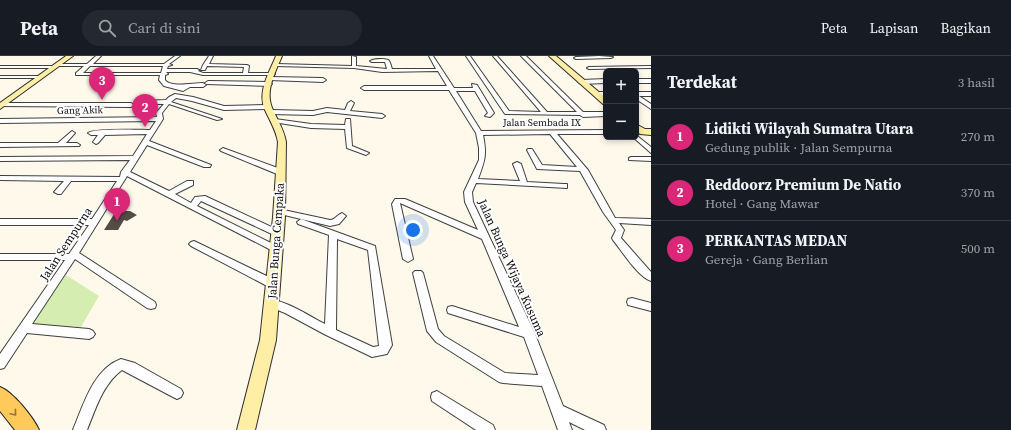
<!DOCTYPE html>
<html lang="id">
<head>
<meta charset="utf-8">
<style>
  :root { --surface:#171b24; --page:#242831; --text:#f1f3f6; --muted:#9ea1a6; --line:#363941; --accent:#db2777 }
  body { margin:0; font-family:"Source Serif 4",serif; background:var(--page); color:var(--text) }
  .controls { position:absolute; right:12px; top:12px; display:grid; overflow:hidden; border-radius:6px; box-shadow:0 2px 6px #0003 }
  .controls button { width:36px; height:36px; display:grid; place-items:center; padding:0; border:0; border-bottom:1px solid var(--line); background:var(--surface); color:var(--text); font:20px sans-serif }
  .you { position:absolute; left:413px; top:174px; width:14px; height:14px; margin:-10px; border:3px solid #fff; border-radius:50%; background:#1a73e8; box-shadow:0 0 0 6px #1a73e833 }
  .badge { display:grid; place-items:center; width:26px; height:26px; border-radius:50%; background:var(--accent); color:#fff; font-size:13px; font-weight:700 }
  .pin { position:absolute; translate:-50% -33px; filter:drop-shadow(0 1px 2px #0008) }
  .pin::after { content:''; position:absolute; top:21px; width:14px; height:12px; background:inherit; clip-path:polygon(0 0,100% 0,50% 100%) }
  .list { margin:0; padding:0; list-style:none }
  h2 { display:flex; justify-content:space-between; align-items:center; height:52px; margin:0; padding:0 16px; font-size:17px }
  h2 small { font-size:13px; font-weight:400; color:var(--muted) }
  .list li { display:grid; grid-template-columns:26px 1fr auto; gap:12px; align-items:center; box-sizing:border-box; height:56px; padding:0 16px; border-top:1px solid var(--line) }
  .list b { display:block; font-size:15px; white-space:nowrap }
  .list p { margin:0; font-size:13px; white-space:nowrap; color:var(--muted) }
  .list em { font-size:13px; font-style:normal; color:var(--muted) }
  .icon { flex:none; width:22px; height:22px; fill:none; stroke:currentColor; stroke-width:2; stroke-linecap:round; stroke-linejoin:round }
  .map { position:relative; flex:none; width:651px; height:374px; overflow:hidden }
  header { display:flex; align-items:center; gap:24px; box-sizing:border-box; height:56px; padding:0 20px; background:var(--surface); border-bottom:1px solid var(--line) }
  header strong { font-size:19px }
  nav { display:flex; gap:22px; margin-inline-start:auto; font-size:14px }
  .search { width:280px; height:36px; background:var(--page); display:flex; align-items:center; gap:10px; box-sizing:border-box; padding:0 14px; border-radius:22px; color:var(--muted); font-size:15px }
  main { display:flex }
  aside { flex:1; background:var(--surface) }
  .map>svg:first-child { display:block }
</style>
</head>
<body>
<header>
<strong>Peta</strong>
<div class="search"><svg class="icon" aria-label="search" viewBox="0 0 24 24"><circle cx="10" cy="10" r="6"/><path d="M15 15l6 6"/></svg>Cari di sini</div>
<nav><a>Peta</a><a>Lapisan</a><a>Bagikan</a></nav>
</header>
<main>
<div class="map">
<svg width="651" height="374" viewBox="0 0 651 374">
  <rect width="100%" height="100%" fill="#fff9eb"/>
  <!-- green -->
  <polygon fill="#d5edb1" points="66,219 99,240 81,271 31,270"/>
  <!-- building -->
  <polygon fill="#564c47" points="116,155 130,155 137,159 127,165 124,164 118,174 104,174"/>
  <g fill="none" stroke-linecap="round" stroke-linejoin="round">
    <!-- street casing -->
    <g stroke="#3f3f3f" stroke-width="2">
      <g id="street">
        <path d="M96,0H101L93,8H164L175,0H180L169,8L172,9L168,10L167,13H197L199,14L198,15L203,17H243L244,11L207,10L205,14H201L203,9L209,0H213L209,8L247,9L249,10L248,17H273L275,18L273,19H203L190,16H166L168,18L165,19V24C171,32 192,27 203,27L206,29L203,31H190L183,35L164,30L159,24L160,19H76V17L84,10H57L55,12H0V10H56L58,8H87ZM90,10H163L161,17H83Z"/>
        <path d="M352,0L356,1V10L387,13L385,6H372L370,5C373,3 383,2 388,4C390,5 391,10 392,13H436L429,0H433L454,32H473L472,28L477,29L494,57L490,61L485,60L488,57L475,35H456L481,75L606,74V78H557L588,114L615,162L651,163V169L619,167L624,174L621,182L651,216V225C638,221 622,195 613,184L612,182L616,174L603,156L580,115L537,113L527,94L528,93H532L542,109L577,111L550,78L483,79C487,99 485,104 478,123L520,125L513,108L517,106L521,108L527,126L564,128H567V132L476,127L472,136L473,146L535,278L563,350L604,369L606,374H585L569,366L572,374H558L542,330L503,327L499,326L436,286L427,275L413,217L415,215H421L423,217L438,273L444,280L505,317L538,319L524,281L448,257L447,254L448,251L452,250L519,271L482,183L400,147L413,203L408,206L403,203L392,148L395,143H405L478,174L465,146L464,136L479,104V92L476,77L449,34H364L361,32L364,30H447L438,15L382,16L354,12L276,10L274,9L276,8L352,10Z"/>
        <polygon points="466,0 470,0 509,55 541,56 493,0 497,0 547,56 577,56 521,0 526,0 583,56 606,56 606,60 583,61 580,59 505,58"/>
        <polygon points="599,0 613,1 611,2 576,3 574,2 576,1"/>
        <polygon points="649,10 651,10 651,12 589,13 587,12 589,11"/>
        <polygon points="0,20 40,20 42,21 40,22 0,22"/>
        <polygon points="271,21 323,22 326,24 323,26 269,24 268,23"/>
        <polygon points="606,23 606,27 581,28 578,26 581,24"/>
        <rect x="636" y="23" width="15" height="4"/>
        <polygon points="208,25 269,26 272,28 269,30 206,28 205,27"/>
        <polygon points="596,36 606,36 606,40 594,39 594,37"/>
        <polygon points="636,36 651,36 651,40 639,40 651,48 651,53 636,43"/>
        <path d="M175,38L193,41L224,50L268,49L271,51L268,53L224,54L192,45L176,42L171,46L222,63L217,64L169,48L162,57L163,63L149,85L211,109L210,111H204L147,89L130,116L169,135L187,125H193V129L175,138L191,147L195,141L205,140L280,175L281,177L280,179H274L201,145L197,150L279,191L281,193L279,195H273L127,120L79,197L155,246L156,249L155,252L151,253L147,252L75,203L32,268L89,273L93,275L95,278L93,281L89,283L27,277L4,312L0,313V298L65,204H0V198H69L89,169H0V163H92L117,125H71L61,138H58L54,136L64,125L0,124V120L120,121L121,116L130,104L0,105V101L133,100L147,78L105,79L98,87L96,88L93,86L98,79H91L88,77C94,72 138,74 150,74L156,65L0,67V63L157,61L156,57L164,48H140L138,47V45L166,44L169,41Z"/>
        <polygon points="351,45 354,47 350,55 382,58 385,60 382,62 327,56 313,59 271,58 268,56 271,54 313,55 327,52 345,54 348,47"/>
        <polygon points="3,47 131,47 134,49 131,51 1,50 1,48"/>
        <polygon points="275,63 311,68 345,69 346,63 350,63 352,90 369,97 366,99 347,92 345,73 311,72 273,66 273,64"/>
        <polygon points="72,75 75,77 66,87 77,87 80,89 79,90 0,91 0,87 58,87"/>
        <polygon points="636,79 651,91 651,97 634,82 633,81 636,81"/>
        <polygon points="223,92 283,114 284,116 280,118 277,118 221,95 220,94"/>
        <polygon points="631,101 651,101 651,105 629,104 629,102"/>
        <path d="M276,153H279L330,164C335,164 337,159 342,157L346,160L339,168L330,170L276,157L275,155Z"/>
        <path d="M301,163L375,190L392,289L387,298L372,301L368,299L326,279L285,257L268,250L267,247L268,244C280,241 313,262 325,268L329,179L298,168L297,166ZM337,183L368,194L379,290L373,291L336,274Z"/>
        <polygon points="194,185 277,225 278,228 277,231 269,231 191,190 189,188 191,186"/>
        <polygon points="632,242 651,247 651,255 628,249 627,246 628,243"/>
        <path d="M121,303L135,307L181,333L183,337L181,341L177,343L173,341L122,314C103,328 96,352 87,374H73C83,350 93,313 121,303Z"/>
        <polygon points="437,335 493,369 495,374 476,374 432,345 431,341 432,337"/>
      </g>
    </g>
    <!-- secondary casing -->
    <g stroke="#2e2e2e" stroke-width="2">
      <g id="secondary">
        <polygon points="66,0 73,0 0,53 0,47"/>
        <path d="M276,0H282C275,17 264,36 273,54C278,65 284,74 286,86L285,161L276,284L255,374H237L260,284L273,161L278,86C276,74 270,65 265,54C257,36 269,17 276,0Z"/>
        <polygon points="549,0 556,0 606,42 606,48 603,48"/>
        <polygon points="636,68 645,73 651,73 651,79 640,78 636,74"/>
      </g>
    </g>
    <!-- primary casing -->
    <g stroke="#1d1d1d" stroke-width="2">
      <path id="primary" d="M0,331C13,336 33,361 39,374H15L0,355Z"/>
    </g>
    <!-- street -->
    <use href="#street" fill="#fff" fill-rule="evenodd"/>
    <!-- secondary -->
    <use href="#secondary" fill="#ffeea6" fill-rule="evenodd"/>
    <!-- primary -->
    <use href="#primary" fill="#ffc95b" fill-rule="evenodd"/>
  </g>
  <!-- one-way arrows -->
  <defs><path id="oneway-chevron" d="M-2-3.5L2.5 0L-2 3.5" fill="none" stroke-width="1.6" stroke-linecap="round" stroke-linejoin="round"/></defs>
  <use stroke="#927437" href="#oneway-chevron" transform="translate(14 357) rotate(50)"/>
  <g text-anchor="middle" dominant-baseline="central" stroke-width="4" stroke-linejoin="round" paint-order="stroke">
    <!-- far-street labels -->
    <g font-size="10" fill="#0c0c0c" stroke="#fff">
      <text transform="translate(80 54) rotate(-1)">Gang Akik</text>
      <text x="542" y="66">Jalan Sembada IX</text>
    </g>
    <!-- street labels -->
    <g font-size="12" fill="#0c0c0c" stroke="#fff">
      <text transform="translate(276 185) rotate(-86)">Jalan Bunga Cempaka</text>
      <text transform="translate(66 188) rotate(-57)">Jalan Sempurna</text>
      <text transform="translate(512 212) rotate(66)">Jalan Bunga Wijaya Kusuma</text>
    </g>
  </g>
</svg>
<div class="controls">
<button>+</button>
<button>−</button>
</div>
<div class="you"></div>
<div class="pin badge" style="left:117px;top:165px">1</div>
<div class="pin badge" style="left:145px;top:71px">2</div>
<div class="pin badge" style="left:102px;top:44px">3</div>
</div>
<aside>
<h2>Terdekat<small>3 hasil</small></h2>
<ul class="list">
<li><span class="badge">1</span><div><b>Lidikti Wilayah Sumatra Utara</b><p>Gedung publik · Jalan Sempurna</p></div><em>270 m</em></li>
<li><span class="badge">2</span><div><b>Reddoorz Premium De Natio</b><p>Hotel · Gang Mawar</p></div><em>370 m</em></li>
<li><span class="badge">3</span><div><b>PERKANTAS MEDAN</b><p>Gereja · Gang Berlian</p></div><em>500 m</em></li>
</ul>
</aside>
</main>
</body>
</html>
